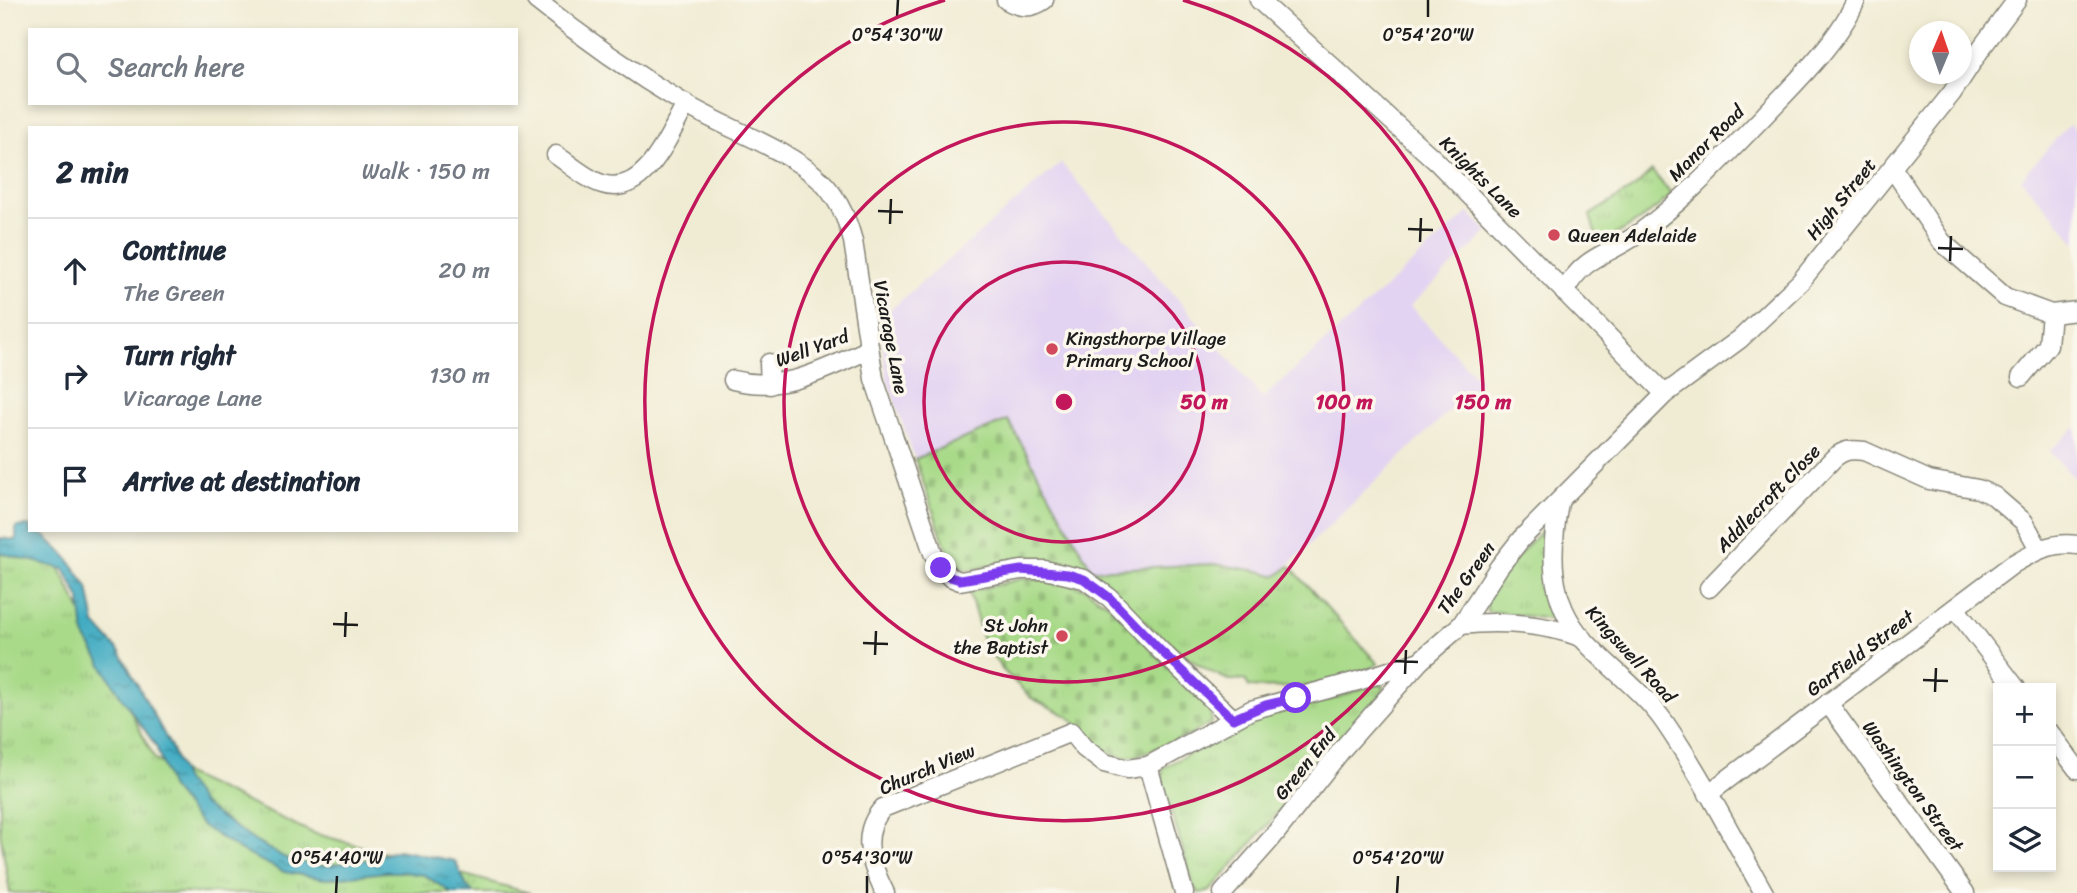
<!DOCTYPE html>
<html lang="en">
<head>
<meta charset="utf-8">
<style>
  :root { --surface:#fff; --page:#f6f6f7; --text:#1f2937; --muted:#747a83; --line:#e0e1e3 }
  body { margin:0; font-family:Sriracha,sans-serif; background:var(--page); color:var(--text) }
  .controls { position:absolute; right:21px; bottom:21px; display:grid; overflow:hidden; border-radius:0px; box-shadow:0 4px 10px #0003 }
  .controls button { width:63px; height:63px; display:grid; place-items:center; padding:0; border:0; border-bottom:2px solid var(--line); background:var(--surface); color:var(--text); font:35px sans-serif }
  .compass { position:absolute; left:1909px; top:21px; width:63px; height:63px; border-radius:50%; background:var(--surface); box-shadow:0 4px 10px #0003; rotate:2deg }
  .stop { position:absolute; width:21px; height:21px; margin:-16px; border:5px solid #7c3aed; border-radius:50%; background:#fff }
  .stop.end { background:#7c3aed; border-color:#fff; box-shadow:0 2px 7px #0008 }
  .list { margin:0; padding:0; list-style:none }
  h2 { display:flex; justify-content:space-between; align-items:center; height:91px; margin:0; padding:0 28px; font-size:30px }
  h2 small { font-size:23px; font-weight:400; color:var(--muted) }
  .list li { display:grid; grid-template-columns:46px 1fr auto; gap:21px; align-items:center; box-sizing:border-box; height:105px; padding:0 28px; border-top:2px solid var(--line) }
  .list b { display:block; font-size:26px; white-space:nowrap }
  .list p { margin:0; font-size:23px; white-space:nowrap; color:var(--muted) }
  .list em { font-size:23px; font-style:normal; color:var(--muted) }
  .icon { flex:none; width:38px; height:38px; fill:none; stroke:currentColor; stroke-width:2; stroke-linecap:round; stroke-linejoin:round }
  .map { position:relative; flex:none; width:2077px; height:893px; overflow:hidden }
  .search { position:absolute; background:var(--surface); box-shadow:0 4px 10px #0003; left:28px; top:28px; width:490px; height:77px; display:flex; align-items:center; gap:18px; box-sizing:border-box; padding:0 24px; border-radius:0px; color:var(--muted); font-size:26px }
  .panel { position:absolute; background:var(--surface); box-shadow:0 4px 10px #0003; left:28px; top:126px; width:490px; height:406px; border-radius:0px }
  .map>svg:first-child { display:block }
</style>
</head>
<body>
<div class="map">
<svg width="2077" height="893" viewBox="0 0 2077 893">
  <defs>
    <pattern id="grass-tufts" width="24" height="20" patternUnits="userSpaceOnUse" patternTransform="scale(1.75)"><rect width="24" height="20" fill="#a9da89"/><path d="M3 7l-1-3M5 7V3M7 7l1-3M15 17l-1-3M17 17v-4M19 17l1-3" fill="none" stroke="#91ba76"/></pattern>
    <pattern id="cemetery-stones" width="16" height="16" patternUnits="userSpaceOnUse" patternTransform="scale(1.75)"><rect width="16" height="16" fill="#a9da89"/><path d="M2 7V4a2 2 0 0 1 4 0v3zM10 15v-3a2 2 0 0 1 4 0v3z" fill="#91ba76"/></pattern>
    <pattern id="water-ripples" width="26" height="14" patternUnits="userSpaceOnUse" patternTransform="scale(1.75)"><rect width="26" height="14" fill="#42acc2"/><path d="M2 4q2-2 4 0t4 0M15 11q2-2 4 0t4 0" fill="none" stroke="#368b9d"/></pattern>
  </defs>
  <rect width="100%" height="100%" fill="#fbf7ec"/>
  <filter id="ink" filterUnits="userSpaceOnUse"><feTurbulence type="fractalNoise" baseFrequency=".0143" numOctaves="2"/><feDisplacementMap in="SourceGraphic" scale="14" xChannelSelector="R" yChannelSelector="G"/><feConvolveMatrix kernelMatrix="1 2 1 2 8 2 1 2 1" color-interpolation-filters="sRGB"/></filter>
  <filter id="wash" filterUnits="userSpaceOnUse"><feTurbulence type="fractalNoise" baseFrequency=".00686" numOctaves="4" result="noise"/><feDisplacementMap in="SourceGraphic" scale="28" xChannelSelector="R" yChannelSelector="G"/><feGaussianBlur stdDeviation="1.57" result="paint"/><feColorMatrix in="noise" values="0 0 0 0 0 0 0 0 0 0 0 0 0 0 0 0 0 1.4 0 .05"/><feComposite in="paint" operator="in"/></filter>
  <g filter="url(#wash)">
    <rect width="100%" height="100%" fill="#f0ecd4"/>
    <!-- built -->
    <g fill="#e3d3f2">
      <polygon points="2069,124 2077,132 2077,243 2021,179"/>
      <polygon points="1061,163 1263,398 1469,212 1488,232 1410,306 1480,381 1277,576 1259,571 1214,564 1092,570 1007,420 915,459 887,379 879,319"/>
      <polygon points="2077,427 2077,481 2049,451"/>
    </g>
    <!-- grass -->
    <g fill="url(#grass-tufts)" stroke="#627b52" stroke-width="2">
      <path d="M1652,171L1672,195C1649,215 1626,231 1598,243L1590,215L1635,187Z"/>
      <path d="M1543,529L1544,530V578L1547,594L1557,620L1487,611C1482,591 1529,544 1543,529Z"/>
      <polygon points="0,548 58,565 155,760 313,833 530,893 10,893 0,832"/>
      <path d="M1214,564L1259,571L1277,576L1290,566L1378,664C1341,687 1292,689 1249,687L1246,681C1238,678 1232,682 1226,679C1173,657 1133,608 1092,570Z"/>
      <polygon points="1376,683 1384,686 1383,692 1210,891 1199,893 1194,887 1162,781 1163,768 1235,728 1283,711 1336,698"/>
    </g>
    <!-- cemetery -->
    <g fill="url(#cemetery-stones)" stroke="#627b52" stroke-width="2">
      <polygon points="1008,420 1092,570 1050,562 1019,562 966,570 957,566 948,553 915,459"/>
      <polygon points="1024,578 1068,583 1086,589 1111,606 1210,711 1212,722 1188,736 1137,756 1126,758 1111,754 1103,750 1068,716 1031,698 1002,669 984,643 969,592"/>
    </g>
    <!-- water -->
    <polygon fill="url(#water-ripples)" stroke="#2f646f" stroke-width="2" points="30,526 30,530 38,530 66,556 88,587 95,624 120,652 171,747 184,779 202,804 256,842 289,860 321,866 365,860 398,850 455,861 466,885 474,893 452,893 424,875 403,872 386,872 325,879 284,872 241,851 201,825 170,787 156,746 120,695 84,635 80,599 64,569 0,553 0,538 16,540 16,527"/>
  </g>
  <g filter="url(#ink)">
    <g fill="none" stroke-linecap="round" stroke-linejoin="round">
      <!-- minor casing -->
      <g stroke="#868478" stroke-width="21">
        <g id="minor">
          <path d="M536,0C583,38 633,73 685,104C725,128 788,149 820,180C838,197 847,218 853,241L874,379L933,553L941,568L950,577L960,581L1021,570H1045L1084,579L1110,598L1160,650L1233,719"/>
          <path d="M1006,0C1020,8 1031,9 1044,0"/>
          <polyline points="1259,0 1437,162 1665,394"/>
          <path d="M556,155C570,164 586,179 602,184C645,198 670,133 686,104"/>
          <polyline points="1893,169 1942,242 2005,297 2051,314"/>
          <path d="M1564,292C1584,255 1607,256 1638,234C1685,200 1723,158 1763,117C1794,84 1839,41 1856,0"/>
          <polyline points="769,363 770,385"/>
          <polyline points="2021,377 2048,345 2051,314 2077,311"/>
          <path d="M733,380C785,393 822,370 868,350"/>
          <path d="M1559,503C1550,551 1548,600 1583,639C1609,668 1642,690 1665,723C1702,777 1732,836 1764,893"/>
          <path d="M1709,588L1834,458C1844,450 1851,449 1864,451L1929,480L1978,489L1994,496L2024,522L2039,549"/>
          <polyline points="1955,608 2016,688"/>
          <path d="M1461,625C1500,620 1546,624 1583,638"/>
          <polyline points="1828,703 1965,893"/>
          <polyline points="2051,734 2077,769"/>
          <polyline points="1148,766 1184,893"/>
          <path d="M1708,794L2013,564C2034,552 2052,541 2077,545"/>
          <path d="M885,893C871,865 859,834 883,808L1071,732L1084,748L1104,763L1127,769L1148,766L1251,710L1361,680L1420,661L1461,625L1499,567L1521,539L1665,394L1740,339L1801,281L1952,93L1982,47L2017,0"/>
          <polyline points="1223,893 1271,839 1344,747 1420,661"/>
        </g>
      </g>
      <!-- minor -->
      <use href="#minor" stroke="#fff" stroke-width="18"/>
    </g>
  </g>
  <g fill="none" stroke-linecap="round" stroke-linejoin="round" filter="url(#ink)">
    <!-- route -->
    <polyline stroke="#7c3aed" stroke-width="9" points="941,568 950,577 960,580 1021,570 1068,574 1084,579 1110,598 1160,650 1233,719 1266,705 1296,698"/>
  </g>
  <!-- ticks -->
  <path fill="none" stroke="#1c1c1c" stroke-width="2.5" d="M897,17L898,0M1428,17V0M878,211L903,212M890,224L891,199M1408,229L1433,230M1420,242L1421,218M1938,248L1963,249M1950,261L1951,236M333,624L358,625M345,637L346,612M863,643L888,644M875,655L876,631M1393,661L1418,662M1405,674L1406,650M1923,680L1948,681M1935,692L1936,668M336,893L337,876M867,893V876M1397,893L1398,876"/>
  <!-- distance rings -->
  <g fill="none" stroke="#c2185b" stroke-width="3.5">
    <circle cx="1064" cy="402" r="140"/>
    <circle cx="1064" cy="402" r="280"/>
    <path d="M1183 0A419 419 0 1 1 945 0"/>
  </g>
  <!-- markers -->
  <g fill="#d1495b" stroke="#fbf7ec" stroke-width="2.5">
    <circle cx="1554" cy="235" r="7"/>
    <circle cx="1052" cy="349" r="7"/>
    <circle cx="1062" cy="636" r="7"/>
  </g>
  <g text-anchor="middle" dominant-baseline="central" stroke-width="7" stroke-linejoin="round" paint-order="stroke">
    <!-- street labels -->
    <g font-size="19" fill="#1c1c1c" stroke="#fbf7ec">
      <text transform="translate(1706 143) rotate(-45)">Manor Road</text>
      <text transform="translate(1481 177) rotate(45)">Knights Lane</text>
      <text transform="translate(1841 199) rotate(-51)">High Street</text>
      <text transform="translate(891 337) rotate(79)">Vicarage Lane</text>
      <text transform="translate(812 348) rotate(-20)">Well Yard</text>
      <text transform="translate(1768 498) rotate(-46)">Addlecroft Close</text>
      <text transform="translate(1466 578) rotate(-54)">The Green</text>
      <text transform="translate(1860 653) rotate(-37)">Garfield Street</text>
      <text transform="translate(1631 654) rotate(48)">Kingswell Road</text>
      <text transform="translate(1305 764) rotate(-51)">Green End</text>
      <text transform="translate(927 769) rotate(-23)">Church View</text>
      <text transform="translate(1913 786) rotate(54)">Washington Street</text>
    </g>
    <!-- poi labels -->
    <g font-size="19" fill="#1c1c1c" stroke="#fbf7ec" text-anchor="start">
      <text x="1568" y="235">Queen Adelaide</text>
      <text x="1066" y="338">Kingsthorpe Village<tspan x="1066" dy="22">Primary School</tspan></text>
      <text x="1048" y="625" text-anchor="end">St John<tspan x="1048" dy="22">the Baptist</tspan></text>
    </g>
  </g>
  <g font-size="18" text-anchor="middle" fill="#1c1c1c" stroke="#fbf7ec" stroke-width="7" stroke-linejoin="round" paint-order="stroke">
    <text x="897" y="41">0°54'30"W</text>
    <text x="1428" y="41">0°54'20"W</text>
    <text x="337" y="864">0°54'40"W</text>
    <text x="867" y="864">0°54'30"W</text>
    <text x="1398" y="864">0°54'20"W</text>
  </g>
  <circle cx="1064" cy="402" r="10" fill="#c2185b" stroke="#fbf7ec" stroke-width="3.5"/>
  <g font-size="21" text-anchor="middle" font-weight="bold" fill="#c2185b" stroke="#fbf7ec" stroke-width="7" stroke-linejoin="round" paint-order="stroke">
    <text x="1204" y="409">50 m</text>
    <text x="1344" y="409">100 m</text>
    <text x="1483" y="409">150 m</text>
  </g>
</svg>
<div class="controls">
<button>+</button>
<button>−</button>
<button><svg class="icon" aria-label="layers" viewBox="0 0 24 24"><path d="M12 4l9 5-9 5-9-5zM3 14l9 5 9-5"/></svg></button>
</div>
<svg class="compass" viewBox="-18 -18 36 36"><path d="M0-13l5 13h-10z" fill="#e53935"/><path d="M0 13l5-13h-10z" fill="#747a83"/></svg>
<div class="stop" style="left:1296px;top:698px"></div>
<div class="stop end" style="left:941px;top:568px"></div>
<div class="search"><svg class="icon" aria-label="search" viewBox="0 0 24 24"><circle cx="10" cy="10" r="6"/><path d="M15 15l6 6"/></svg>Search here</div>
<section class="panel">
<h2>2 min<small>Walk · 150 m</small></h2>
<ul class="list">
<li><svg class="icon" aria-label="ahead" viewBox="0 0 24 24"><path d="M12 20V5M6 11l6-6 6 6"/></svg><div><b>Continue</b><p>The Green</p></div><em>20 m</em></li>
<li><svg class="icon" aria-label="right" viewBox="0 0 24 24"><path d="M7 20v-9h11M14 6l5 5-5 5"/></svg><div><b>Turn right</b><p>Vicarage Lane</p></div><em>130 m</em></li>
<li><svg class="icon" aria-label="arrive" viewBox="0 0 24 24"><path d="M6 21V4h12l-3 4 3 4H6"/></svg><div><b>Arrive at destination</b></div></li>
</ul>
</section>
</div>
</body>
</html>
